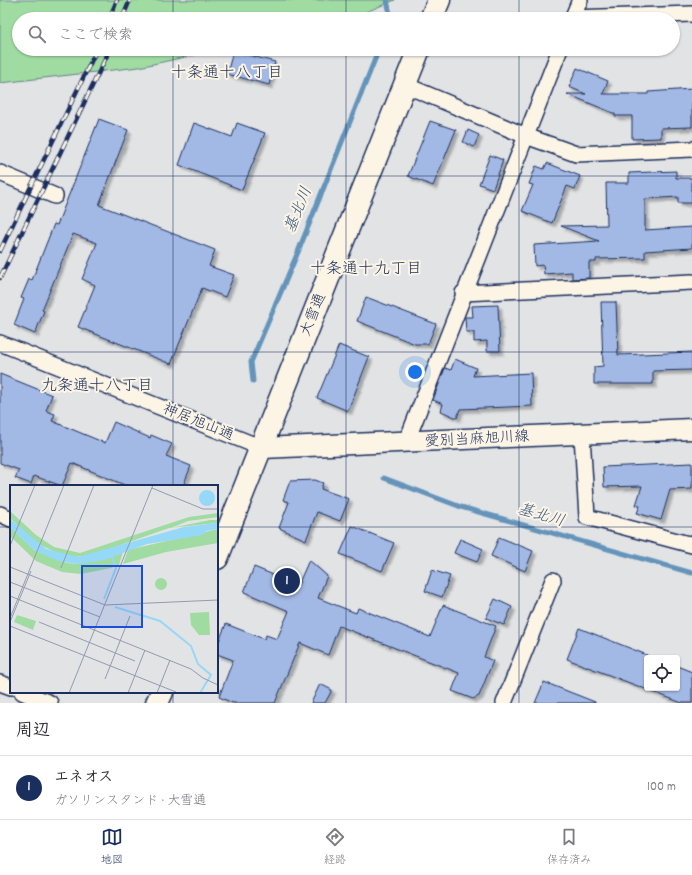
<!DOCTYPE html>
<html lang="ja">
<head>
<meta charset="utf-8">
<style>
  :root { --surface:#fff; --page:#f2f2f3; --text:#2b2b33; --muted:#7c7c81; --line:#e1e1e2; --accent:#1b2f5e }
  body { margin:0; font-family:Dekko,"Klee One",sans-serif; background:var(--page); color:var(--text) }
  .controls { position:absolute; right:12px; bottom:12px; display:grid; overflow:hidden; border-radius:4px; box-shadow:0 1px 3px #0004 }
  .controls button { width:36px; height:36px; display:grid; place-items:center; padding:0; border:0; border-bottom:1px solid var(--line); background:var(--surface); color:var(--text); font:20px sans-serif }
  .you { position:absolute; left:415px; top:372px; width:14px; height:14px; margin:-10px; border:3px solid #fff; border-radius:50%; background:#1a73e8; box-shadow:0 0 0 6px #1a73e833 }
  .badge { display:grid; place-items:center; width:26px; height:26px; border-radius:50%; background:var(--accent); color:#fff; font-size:13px; font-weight:700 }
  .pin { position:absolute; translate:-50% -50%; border:2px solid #fff; box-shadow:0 1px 4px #0006 }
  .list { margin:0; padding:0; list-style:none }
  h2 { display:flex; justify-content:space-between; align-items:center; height:52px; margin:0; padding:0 16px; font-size:17px }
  h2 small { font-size:13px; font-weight:400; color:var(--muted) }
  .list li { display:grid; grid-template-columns:26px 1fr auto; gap:12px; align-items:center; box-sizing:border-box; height:64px; padding:0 16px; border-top:1px solid var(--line) }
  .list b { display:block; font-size:15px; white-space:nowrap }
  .list p { margin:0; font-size:13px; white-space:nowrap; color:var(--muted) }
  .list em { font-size:13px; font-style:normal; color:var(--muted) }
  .icon { flex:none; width:22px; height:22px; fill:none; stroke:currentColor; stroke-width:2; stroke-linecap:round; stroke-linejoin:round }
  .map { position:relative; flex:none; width:692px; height:703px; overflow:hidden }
  .search { position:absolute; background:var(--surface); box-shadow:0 1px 3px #0004; left:12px; right:12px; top:12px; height:44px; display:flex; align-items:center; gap:10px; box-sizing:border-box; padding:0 14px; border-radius:22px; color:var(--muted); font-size:15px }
  .sheet { height:116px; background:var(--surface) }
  nav { display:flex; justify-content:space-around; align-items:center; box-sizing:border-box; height:56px; border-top:1px solid var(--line); background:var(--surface); font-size:11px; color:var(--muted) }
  nav a { display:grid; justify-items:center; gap:2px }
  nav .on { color:var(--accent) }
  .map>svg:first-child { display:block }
</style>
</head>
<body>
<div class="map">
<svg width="692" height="703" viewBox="0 0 692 703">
  <defs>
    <filter id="shadow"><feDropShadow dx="3.5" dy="3.5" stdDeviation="1" flood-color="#0004"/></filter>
  </defs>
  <rect width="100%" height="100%" fill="#e1e3e5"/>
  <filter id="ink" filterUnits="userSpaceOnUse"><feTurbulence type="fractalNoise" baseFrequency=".025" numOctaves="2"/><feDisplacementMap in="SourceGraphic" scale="8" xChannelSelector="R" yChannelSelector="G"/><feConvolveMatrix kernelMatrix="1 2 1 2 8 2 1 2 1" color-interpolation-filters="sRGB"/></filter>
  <g filter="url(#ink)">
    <!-- green -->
    <polygon fill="#a0dba2" stroke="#5e8580" points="0,0 395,0 349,19 19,19 19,49 223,49 139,67 0,83"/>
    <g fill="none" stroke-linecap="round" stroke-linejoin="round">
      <!-- stream -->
      <g stroke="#6594ba" stroke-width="5">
        <polyline points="387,0 391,19"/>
        <polyline points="253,381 251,362 298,252 379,49"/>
        <polyline points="384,478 461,507 692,573"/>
      </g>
    </g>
    <!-- building -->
    <g fill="#a2b8e5" stroke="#1b2f5e" filter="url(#shadow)">
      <polygon points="233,51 275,62 269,85 227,74"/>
      <polygon points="577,68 608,81 603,94 648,94 648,92 692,89 692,127 661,128 661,138 632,139 632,116 615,116 615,114 606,110 567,94 586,94 569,87"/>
      <polygon points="99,119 128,130 99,205 215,250 209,266 234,275 225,297 202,288 171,364 78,327 95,285 82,279 97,243 73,234 42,310 44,311 35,334 14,325 24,299 21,298 29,279 32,280 54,224 57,225"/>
      <polygon points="430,121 456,130 433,186 408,176"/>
      <polygon points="194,123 232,137 237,123 265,133 242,190 179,165"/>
      <polygon points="468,130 479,135 474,147 463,142"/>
      <polygon points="490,155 503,160 493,189 479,184"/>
      <polygon points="547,163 580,176 575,189 567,186 552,223 522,211 533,185 529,184 536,166 544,169"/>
      <polygon points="676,171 676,178 692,178 692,203 678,203 678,197 645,199 645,230 692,227 692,248 645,251 645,258 596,259 596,262 589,262 589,278 572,279 572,272 544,274 543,265 535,266 534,245 599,241 561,226 607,225 606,183 629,183 629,173"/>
      <polygon points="366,297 436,324 428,344 415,344 357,321"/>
      <polygon points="601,302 616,302 618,355 692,352 692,370 653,371 653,384 594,384 594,367 603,366"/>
      <polygon points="498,305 500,351 487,351 487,341 474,342 474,332 466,332 465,317 473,317 472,306"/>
      <polygon points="339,345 369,357 348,411 317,398"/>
      <polygon points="455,359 476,368 473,376 531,373 532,406 460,409 457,418 441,411 443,404 433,400 445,368 451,370"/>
      <polygon points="0,374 52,395 46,411 55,414 52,421 105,443 114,422 150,438 151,435 172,444 166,456 191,466 183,486 127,486 72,463 62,486 34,476 31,484 15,478 19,470 0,463"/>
      <polygon points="692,463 692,489 670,490 661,520 637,513 640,506 636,505 642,486 604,487 603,467"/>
      <polygon points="315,480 323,483 321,489 349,499 340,521 317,512 306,540 279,528 289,502 283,500 290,481"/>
      <polygon points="352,526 394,543 382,571 340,554"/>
      <polygon points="499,537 533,551 525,571 491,556"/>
      <polygon points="460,539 483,549 477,562 454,553"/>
      <polygon points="309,560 327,576 318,598 356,613 358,608 430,637 443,605 496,626 484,657 493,661 479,696 473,699 452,691 459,673 339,626 328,655 300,643 275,703 233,703 219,697 233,660 217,654 217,646 226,624 264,639 266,635 277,639 289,611 244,592 254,567 298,585"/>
      <polygon points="432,570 450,576 442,597 425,591"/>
      <polygon points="495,599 512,607 504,625 486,618"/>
      <polygon points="579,628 647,655 647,688 677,688 677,666 692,672 692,703 682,703 567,659"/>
      <polygon points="544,682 595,702 595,703 535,703"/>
      <polygon points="320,684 332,690 325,703 311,703"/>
    </g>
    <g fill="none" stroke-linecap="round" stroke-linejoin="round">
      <!-- minor casing -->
      <g stroke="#1b2f5e" stroke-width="18">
        <g id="minor">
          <polyline points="572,18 692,14"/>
          <polyline points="572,19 580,0"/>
          <polyline points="405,85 526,136 576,154 692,149"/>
          <polyline points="0,173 55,196"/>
          <polyline points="463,293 692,282"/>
          <polyline points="0,343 262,448"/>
          <polyline points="582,435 587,517 692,545"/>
          <polyline points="406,443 560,49"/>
          <polyline points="0,514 11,519"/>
          <polyline points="0,683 11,687"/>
          <polyline points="22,692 50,703"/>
          <polyline points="504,703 553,580"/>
        </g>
      </g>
      <!-- major casing -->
      <g stroke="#1b2f5e" stroke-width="23">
        <polyline id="major" points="262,448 692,429"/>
      </g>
      <!-- highway casing -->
      <g stroke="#1b2f5e" stroke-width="25">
        <g id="highway">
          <polyline points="431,19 439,0"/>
          <polyline points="217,558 419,49"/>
          <polyline points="157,703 162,692"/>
        </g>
      </g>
      <!-- minor -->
      <use href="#minor" stroke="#fcf5e5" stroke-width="15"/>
      <!-- major -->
      <use href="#major" stroke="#fcf5e5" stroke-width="20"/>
      <!-- highway -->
      <use href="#highway" stroke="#fcf5e5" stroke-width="22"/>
      <!-- rail casing -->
      <g stroke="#1b2f5e" stroke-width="4.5">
        <g id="rail">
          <polyline points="109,19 117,0"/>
          <polyline points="122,19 130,0"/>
          <polyline points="0,251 97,49"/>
          <polyline points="0,278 110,49"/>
        </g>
      </g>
      <!-- rail -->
      <use href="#rail" stroke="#fcf5e5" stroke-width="3" stroke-dasharray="9" stroke-linecap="butt"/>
    </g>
  </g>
  <!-- grid -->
  <path fill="none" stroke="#1b2f5e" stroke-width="1" stroke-opacity="0.55" d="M173,0V19M346,0V19M519,0V19M173,49V486M346,49V703M519,49V703M0,176H692M0,352H692M0,527H11M217,527H692M173,692V703"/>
  <g text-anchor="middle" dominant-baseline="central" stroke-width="4" stroke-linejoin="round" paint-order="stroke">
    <!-- street labels -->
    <g font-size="15" fill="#1b2f5e" stroke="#fcf5e5">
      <text transform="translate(314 315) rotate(-68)">大雪通</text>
      <text transform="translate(198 423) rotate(22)">神居旭山通</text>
      <text transform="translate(477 440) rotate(-3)">愛別当麻旭川線</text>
    </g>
    <!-- neighbourhood labels -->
    <g font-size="16" fill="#1b2f5e" stroke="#fcf5e5">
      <text x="227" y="73">十条通十八丁目</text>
      <text x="366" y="269">十条通十九丁目</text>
      <text x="97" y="386">九条通十八丁目</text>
    </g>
    <!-- water labels -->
    <g font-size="16" font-style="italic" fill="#3a5984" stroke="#fcf5e5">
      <text transform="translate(299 210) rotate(-68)">基北川</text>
      <text transform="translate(541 516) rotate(16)">基北川</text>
    </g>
  </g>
  <!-- overview -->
  <g transform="translate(10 485)">
    <rect width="208" height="208" fill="#e1e3e5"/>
    <path d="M0,26L26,50L44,62L70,68L179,32L208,28V32L178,36L161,43L200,35H208V38L159,43L85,69L66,72L47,68L26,58L0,33ZM0,42L24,65L57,78L67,79L113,67L109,80L101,83L71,89L52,87L26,76L0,51ZM208,44V58L156,67L113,79L118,65ZM145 99a6 6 0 1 1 12 0a6 6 0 1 1-12 0ZM199,127L200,150H189L181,140L180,128ZM7,130L26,136L23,145L4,137Z" fill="#a0dba2"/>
    <path d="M189 13a8 8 0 1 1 16 0a8 8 0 1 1-16 0ZM0,34L36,64L68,72L174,42L208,38V44L196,46L193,50L137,59L94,75L67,79L48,76L24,65L0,42Z" fill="#96d8f8"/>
    <path fill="none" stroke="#96d8f8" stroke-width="2" d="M94,114L106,83L102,72M105,122L150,136L181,161L188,179L201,190L190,208"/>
    <path fill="none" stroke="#929baf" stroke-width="1" d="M142,3L193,24H208M10,36L25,0M0,61L10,36M0,82L95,120M51,83L84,0M0,97L90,132M0,111L181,184L193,193L208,200M95,120L208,115M0,133L54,0M0,137L21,86M29,137L125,176M0,141L166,207M95,194L120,131M59,208L143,0M118,208L135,165M147,208L160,175"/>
    <path fill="#1d4ed8" fill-opacity="0.15" stroke="#1d4ed8" stroke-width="2" d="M72,81H132V142H72Z"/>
    <rect width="208" height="208" fill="none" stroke="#1b2f5e" stroke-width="2"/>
  </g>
</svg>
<div class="controls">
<button><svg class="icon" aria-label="locate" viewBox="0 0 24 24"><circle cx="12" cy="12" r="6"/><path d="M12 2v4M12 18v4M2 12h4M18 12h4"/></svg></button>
</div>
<div class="you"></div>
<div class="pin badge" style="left:287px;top:581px">1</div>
<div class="search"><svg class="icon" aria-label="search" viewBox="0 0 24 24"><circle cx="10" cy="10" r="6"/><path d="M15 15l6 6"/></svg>ここで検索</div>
</div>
<section class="sheet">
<h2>周辺<small></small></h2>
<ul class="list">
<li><span class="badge">1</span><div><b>エネオス</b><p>ガソリンスタンド · 大雪通</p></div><em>100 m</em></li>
</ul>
</section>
<nav>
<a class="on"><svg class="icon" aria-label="map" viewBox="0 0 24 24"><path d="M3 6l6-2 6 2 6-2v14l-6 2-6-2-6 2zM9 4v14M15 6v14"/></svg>地図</a>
<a><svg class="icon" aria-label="directions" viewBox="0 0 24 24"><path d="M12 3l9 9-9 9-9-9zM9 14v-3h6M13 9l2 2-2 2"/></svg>経路</a>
<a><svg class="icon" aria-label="saved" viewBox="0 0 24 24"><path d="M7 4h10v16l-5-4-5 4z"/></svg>保存済み</a>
</nav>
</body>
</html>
